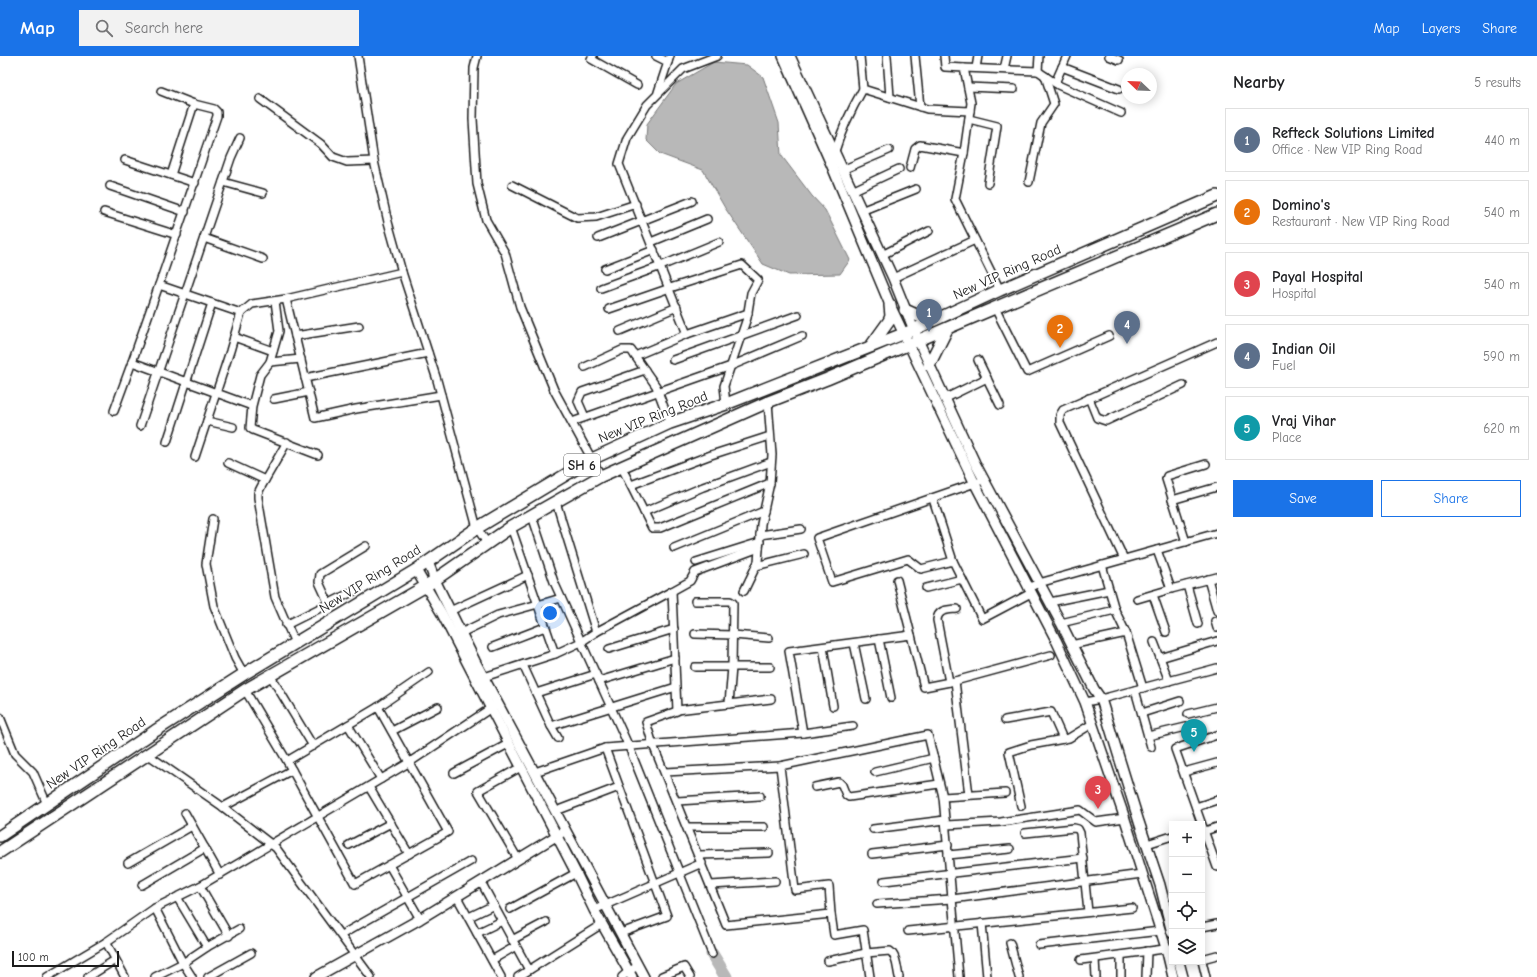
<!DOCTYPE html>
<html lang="en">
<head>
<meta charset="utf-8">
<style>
  :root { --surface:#fff; --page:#f2f2f2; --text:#202124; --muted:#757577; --line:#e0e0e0; --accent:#1a73e8 }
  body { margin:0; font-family:"Comic Neue",sans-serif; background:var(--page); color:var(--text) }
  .controls { position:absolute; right:12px; bottom:12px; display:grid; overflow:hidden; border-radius:0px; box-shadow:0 2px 10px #0003 }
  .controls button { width:36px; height:36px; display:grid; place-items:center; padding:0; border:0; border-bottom:1px solid var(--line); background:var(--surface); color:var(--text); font:20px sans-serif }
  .compass { position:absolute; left:1121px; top:12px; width:36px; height:36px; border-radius:50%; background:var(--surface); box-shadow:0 2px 10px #0003; rotate:293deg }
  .scale { position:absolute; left:12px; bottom:10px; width:107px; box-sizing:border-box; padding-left:4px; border:2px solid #1c1c1c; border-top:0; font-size:11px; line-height:14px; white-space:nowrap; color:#1c1c1c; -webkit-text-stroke:3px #fff; paint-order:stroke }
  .you { position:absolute; left:550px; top:557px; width:14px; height:14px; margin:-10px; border:3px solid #fff; border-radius:50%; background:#1a73e8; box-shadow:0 0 0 6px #1a73e833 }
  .badge { display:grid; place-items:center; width:26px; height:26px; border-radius:50%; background:var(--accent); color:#fff; font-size:13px; font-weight:700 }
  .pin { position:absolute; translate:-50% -33px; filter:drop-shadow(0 1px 2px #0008) }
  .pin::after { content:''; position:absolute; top:21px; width:14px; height:12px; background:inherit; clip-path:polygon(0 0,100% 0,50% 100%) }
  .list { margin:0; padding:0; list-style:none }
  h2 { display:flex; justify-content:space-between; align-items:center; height:52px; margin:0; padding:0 16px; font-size:17px }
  h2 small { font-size:13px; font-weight:400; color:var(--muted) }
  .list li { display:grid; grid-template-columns:26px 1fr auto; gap:12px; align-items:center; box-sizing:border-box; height:64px; margin:0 8px 8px; padding:0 8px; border:1px solid var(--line); border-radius:0px }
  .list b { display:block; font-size:15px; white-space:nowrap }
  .list p { margin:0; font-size:13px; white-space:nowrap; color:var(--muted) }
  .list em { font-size:13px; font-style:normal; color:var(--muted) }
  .actions { display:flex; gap:8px; padding:12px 16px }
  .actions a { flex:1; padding:9px 0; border:1px solid var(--accent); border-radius:0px; text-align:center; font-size:14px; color:var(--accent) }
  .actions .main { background:var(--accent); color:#fff }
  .icon { flex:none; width:22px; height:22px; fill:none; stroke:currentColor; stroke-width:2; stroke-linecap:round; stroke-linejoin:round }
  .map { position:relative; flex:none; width:1217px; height:921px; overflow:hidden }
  header { display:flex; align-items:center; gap:24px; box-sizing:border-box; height:56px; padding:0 20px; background:var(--accent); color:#fff }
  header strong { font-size:19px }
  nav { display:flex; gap:22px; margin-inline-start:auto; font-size:14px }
  .search { width:280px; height:36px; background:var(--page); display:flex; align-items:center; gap:10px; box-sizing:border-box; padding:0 14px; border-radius:0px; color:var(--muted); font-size:15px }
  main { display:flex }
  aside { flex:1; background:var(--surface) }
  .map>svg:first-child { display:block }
</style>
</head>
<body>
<header>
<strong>Map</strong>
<div class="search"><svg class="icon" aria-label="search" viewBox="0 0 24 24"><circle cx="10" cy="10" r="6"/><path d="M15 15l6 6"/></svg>Search here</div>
<nav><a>Map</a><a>Layers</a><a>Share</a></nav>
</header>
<main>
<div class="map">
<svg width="1217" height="921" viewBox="0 0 1217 921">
  <rect width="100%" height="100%" fill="#fff"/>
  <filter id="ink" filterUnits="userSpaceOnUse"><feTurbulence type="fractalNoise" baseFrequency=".025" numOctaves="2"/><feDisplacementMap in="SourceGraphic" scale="8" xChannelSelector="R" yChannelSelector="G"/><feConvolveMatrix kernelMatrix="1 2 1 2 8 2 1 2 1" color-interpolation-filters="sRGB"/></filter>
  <g filter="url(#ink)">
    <!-- water -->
    <polygon fill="#b8b8b8" stroke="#7a7a7a" points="714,6 747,9 763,21 779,67 781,99 812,140 825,154 850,204 840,218 789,219 763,208 725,152 703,114 660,98 646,84 647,68 676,28"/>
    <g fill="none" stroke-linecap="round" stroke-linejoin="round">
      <!-- river -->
      <polyline stroke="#b8b8b8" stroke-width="13" points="712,898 726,921"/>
      <!-- street casing -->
      <g stroke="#1c1c1c" stroke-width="10">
        <g id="street">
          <polyline points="358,0 374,105 388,166 402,216 437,324 477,472 487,487"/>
          <polyline points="477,0 474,12 473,63 477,128 486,164 505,197 520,251 554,334 601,420"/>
          <polyline points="593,0 591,3 637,29"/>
          <polyline points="656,0 668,6"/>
          <polyline points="717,0 683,13 647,49 627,82 619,108 687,278 748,257"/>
          <polyline points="860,0 863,33 927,53 970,55"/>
          <polyline points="887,0 890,41"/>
          <polyline points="915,0 920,51"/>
          <polyline points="944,0 945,11 964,12 971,47 964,97 955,143 1000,234"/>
          <polyline points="1109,0 1119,4"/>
          <polyline points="1062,11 1119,33"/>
          <polyline points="964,12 1038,15 1058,29 1121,57"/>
          <polyline points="976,12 978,0"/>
          <polyline points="1004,13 1007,0"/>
          <polyline points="1038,15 1039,0"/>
          <polyline points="1055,27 1067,0"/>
          <polyline points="968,31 1014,33"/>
          <polyline points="161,35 194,48 171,119"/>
          <polyline points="658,36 670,0"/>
          <polyline points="260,43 321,88 333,101 347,106 374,105"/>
          <polyline points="194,48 214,53 217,56 217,60 159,229 241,257 252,248 286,243 315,362 356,353 441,339"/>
          <polyline points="969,63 997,70 988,127"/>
          <path d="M834,98C841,75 851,54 863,33"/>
          <polyline points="125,104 195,127"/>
          <polyline points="910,112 915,93 920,89 964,97"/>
          <polyline points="842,114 889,94"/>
          <polyline points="223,126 263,137"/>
          <polyline points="1029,126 1041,67 1054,48 1045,20"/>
          <polyline points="512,129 577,162 596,161 636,148"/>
          <polyline points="110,130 185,156"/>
          <polyline points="852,135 899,113"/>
          <polyline points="861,155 916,133"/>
          <polyline points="104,156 177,179"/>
          <polyline points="204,182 263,203"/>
          <polyline points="598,182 692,145"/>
          <polyline points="651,186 707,163"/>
          <polyline points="882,199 929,175"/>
          <polyline points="605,213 654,194"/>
          <polyline points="893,222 975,184"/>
          <polyline points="159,229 132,306 252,350 260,319 270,306 279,275 275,245"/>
          <polyline points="601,232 661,210 719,186"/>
          <polyline points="286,243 402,216"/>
          <polyline points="995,252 1027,316 1109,280"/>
          <polyline points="609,253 670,232 742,209 758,224 751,237 747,262 724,330 726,348"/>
          <polyline points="620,275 677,251"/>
          <polyline points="295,280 359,270"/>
          <polyline points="234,281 273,295"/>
          <polyline points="673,304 798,259"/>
          <polyline points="978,304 1000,349"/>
          <polyline points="270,306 301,303"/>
          <polyline points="585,311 622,294 631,294 635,300"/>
          <polyline points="305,322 428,297"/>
          <polyline points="1089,342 1097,362 1106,365 1183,329"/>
          <polyline points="274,343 309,336"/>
          <polyline points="944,343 987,322"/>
          <polyline points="252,350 250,372 253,374 318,399"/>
          <polyline points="114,355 132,306"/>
          <polyline points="585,361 578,345 582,336 645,314"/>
          <polyline points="207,365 233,371"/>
          <polyline points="572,366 731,310 802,280"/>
          <polyline points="670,367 656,330 635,300 687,278"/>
          <polyline points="140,370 231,102 240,82"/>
          <polyline points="167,386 212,247"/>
          <polyline points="287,386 261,431 258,437 258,442 275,541 295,587"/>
          <polyline points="195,401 230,295 241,257"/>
          <polyline points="228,407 265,424"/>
          <polyline points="621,410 644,456 703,431 771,406"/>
          <polyline points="631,429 711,399 770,380"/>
          <polyline points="933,443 953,505 982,563 1031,537"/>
          <polyline points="1172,444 1217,431"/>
          <polyline points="556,446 596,576 672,535 677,655 646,666 653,689 726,869 831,858 834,879 863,874 870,921"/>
          <polyline points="644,456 652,472 660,472 770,427"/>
          <polyline points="532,460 554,526 629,691 712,898"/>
          <polyline points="213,463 206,508 214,550 235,602 244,618"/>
          <polyline points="511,471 555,598 581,586 596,576"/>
          <polyline points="760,479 801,473"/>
          <polyline points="1186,486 1166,423 1167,420 1206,408"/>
          <polyline points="674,492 764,455"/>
          <polyline points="1157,494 1171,533 1217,521"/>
          <polyline points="1124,503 1060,367 1060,359 1063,354 1217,286"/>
          <polyline points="953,505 921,513 908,503 832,526 817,482 978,426"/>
          <polyline points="696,506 760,486"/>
          <polyline points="1102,509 1115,554 1126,577 1143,632"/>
          <polyline points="756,510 804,498"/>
          <polyline points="1208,523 1217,555"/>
          <polyline points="897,524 911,579"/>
          <polyline points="1187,529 1198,568"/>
          <polyline points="926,532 962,523"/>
          <polyline points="1028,532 1039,527 1217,477"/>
          <polyline points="672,535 690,525 695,516 759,492"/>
          <polyline points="744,535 758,506 761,468 770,427 772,399 768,346"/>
          <polyline points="1153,539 1166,576"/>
          <polyline points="1137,543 1171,533"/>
          <polyline points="695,545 730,545 733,547 732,611 729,648"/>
          <polyline points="1050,546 1109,534"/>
          <polyline points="329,548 319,526 320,518 366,490"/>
          <polyline points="538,549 561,542"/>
          <polyline points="450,555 528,519"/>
          <polyline points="1215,565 1217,572"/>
          <polyline points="1061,567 1115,554"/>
          <polyline points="286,569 358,533"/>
          <polyline points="461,577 498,559 538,548"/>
          <polyline points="695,578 733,579 769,582"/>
          <polyline points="879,583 891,642"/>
          <polyline points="1154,586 1169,625"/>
          <polyline points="854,587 866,643"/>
          <polyline points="1071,589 1126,577"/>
          <polyline points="493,591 545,571"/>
          <polyline points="823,591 833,650"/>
          <polyline points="609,593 674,573"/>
          <polyline points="1160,602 1217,585"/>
          <polyline points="523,609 551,670 676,631"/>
          <polyline points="695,611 770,611"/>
          <polyline points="270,619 313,690"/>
          <polyline points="484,621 555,598"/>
          <polyline points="599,625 675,602"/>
          <polyline points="955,625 969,739"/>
          <path d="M949,626L937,564C938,553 948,554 957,553"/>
          <polyline points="245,634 287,705 355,828 448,776 378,651"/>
          <polyline points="1135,634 1151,691"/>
          <polyline points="536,637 596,618"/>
          <polyline points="1085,646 1101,643 1217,612"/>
          <polyline points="677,654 771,643"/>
          <polyline points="1142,657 1180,645"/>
          <polyline points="1188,658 1217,651"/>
          <polyline points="0,661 15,698 33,716 47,748"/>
          <polyline points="1005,664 1051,656 1063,683"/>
          <polyline points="348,669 381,723"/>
          <polyline points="551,670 558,682"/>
          <polyline points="392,675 438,651"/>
          <polyline points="803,677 789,595 911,579 924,631 955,625 1051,599"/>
          <polyline points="1217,679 1175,693 1217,811"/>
          <polyline points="1148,680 1186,671"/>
          <polyline points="605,692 667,860 621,877"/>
          <polyline points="147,698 223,751 276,792 371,921"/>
          <polyline points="287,705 378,651 429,616"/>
          <polyline points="780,710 928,679 943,741 959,921"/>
          <polyline points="535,716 605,692 803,677 853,670"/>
          <polyline points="665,716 780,710 795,834 829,830 831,858"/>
          <polyline points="875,716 934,702"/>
          <polyline points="1184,716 1217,707"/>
          <polyline points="454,717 508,688"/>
          <polyline points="369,731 409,798"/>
          <polyline points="815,731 839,726 842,729 846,739 849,741 939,728"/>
          <polyline points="943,741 1005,737"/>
          <polyline points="677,745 760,740"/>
          <polyline points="1021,750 1009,696 1031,689 1069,682 1092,668"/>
          <polyline points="223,751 292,714"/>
          <polyline points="1196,751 1217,744"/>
          <polyline points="561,753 619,731"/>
          <polyline points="185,757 220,819"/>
          <polyline points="946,769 1001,766 1080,754 1096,766 1125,762"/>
          <polyline points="688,771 764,771"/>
          <polyline points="873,773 945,764"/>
          <polyline points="1205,775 1217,771"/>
          <polyline points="1025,777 1074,772 1078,773 1080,777 1088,856"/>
          <polyline points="1147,788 1172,780"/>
          <polyline points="349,789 391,767"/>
          <polyline points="872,798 948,789"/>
          <polyline points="699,799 769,797"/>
          <polyline points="948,799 1010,793"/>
          <polyline points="518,803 478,735 521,711"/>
          <polyline points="128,807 192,770"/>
          <polyline points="389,809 420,863"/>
          <polyline points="884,825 1083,802"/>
          <polyline points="481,826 529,914"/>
          <polyline points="142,829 205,792"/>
          <polyline points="711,829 775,825"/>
          <polyline points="200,830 229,880"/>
          <polyline points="177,841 207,891"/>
          <polyline points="457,841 501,921"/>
          <polyline points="877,848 952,843 1142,818"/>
          <polyline points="155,852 183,907 192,921"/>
          <polyline points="510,853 576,817"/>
          <polyline points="594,854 702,807"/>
          <polyline points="469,861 494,849"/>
          <polyline points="982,867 987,921"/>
          <polyline points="1202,871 1217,868"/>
          <polyline points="908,875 1132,852"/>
          <polyline points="477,877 502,865"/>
          <polyline points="341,879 471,805"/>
          <polyline points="512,884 546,866"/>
          <polyline points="106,886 125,921"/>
          <polyline points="1010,887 1019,921"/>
          <polyline points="1039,889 1160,875"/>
          <polyline points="1095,903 1096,921"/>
          <polyline points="1202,903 1217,899"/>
          <polyline points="492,904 516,890"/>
          <polyline points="1081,904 1172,892"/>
          <path d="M828,905L866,897L890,895C897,900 897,913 899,921"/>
          <polyline points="1202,905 1206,921"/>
          <polyline points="662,920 684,911 690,921"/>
          <polyline points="47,921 106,886 155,852 200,830 410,706 494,650"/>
          <polyline points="88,921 115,904"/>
          <polyline points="155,921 183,907 207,891 239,873"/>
          <polyline points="208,921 251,897"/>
          <polyline points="518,921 602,868"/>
          <polyline points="622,921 629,915 638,910"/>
          <polyline points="1121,921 1121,899"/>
          <polyline points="1146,921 1147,895"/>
        </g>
      </g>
      <!-- secondary casing -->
      <g stroke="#1c1c1c" stroke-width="12">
        <g id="secondary">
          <polyline points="783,0 831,108 890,249 975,428 1056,584 1085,646 1123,757 1166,892 1173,921"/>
          <polyline points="790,0 893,222 918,284 975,407 1061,567 1094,633 1101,643 1139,766 1160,829 1172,877"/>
          <polyline points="428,506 435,524 475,605 644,921"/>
          <polyline points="416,514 442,558 576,817 594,854 632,921"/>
          <polyline points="1179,906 1183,921"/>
          <polyline points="316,921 420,863 561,777"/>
        </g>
      </g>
      <!-- primary casing -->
      <g stroke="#1c1c1c" stroke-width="14">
        <g id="primary">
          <polyline points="905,254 923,262 934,264"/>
          <polyline points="871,290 889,265 891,260 890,249"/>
          <polyline points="929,309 947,273"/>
          <polyline points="0,780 155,675 244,618 416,514 477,472 592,403 670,367 726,348 913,274 1000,234 1217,140"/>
          <polyline points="0,796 245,634 426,530 511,471 601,420 768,346 827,323 1217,158"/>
        </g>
      </g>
      <!-- street -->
      <use href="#street" stroke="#fff" stroke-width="7"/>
      <!-- secondary -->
      <use href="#secondary" stroke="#fff" stroke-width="9"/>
      <!-- primary -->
      <use href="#primary" stroke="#fff" stroke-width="11"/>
    </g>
  </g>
  <g text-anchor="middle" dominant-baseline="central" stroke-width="3.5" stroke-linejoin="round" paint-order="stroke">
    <!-- shield labels -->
    <rect fill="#fff" stroke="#606060" stroke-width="1" x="564" y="398" width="36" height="22" rx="3"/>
    <g font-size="13" font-weight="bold" fill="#1c1c1c">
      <text x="582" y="409">SH 6</text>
    </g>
    <!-- street labels -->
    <g font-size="14" fill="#1c1c1c" stroke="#fff">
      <text transform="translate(1007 216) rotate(-24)">New VIP Ring Road</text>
      <text transform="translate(653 361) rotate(-22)">New VIP Ring Road</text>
      <text transform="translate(370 523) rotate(-32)">New VIP Ring Road</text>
      <text transform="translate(96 697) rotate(-34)">New VIP Ring Road</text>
    </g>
  </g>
</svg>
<div class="controls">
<button>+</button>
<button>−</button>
<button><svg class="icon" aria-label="locate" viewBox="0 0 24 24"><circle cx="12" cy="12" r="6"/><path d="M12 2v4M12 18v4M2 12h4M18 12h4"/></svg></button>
<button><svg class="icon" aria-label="layers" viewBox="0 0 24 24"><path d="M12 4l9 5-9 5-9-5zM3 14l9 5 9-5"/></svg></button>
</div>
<svg class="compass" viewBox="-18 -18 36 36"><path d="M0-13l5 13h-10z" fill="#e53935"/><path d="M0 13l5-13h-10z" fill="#757577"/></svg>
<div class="scale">100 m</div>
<div class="you"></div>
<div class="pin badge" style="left:929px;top:276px;background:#5c6f8a">1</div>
<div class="pin badge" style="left:1060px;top:292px;background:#e8710a">2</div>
<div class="pin badge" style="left:1098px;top:753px;background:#e0444e">3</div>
<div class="pin badge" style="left:1127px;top:288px;background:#5c6f8a">4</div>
<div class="pin badge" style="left:1194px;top:696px;background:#0f9aa8">5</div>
</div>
<aside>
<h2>Nearby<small>5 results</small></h2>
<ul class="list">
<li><span class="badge" style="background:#5c6f8a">1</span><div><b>Refteck Solutions Limited</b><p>Office · New VIP Ring Road</p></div><em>440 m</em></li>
<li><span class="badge" style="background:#e8710a">2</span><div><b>Domino's</b><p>Restaurant · New VIP Ring Road</p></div><em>540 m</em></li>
<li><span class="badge" style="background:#e0444e">3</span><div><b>Payal Hospital</b><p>Hospital</p></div><em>540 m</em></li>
<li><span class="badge" style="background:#5c6f8a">4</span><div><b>Indian Oil</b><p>Fuel</p></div><em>590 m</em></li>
<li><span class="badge" style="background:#0f9aa8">5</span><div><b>Vraj Vihar</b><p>Place</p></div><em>620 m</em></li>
</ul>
<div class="actions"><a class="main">Save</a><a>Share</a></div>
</aside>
</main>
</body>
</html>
